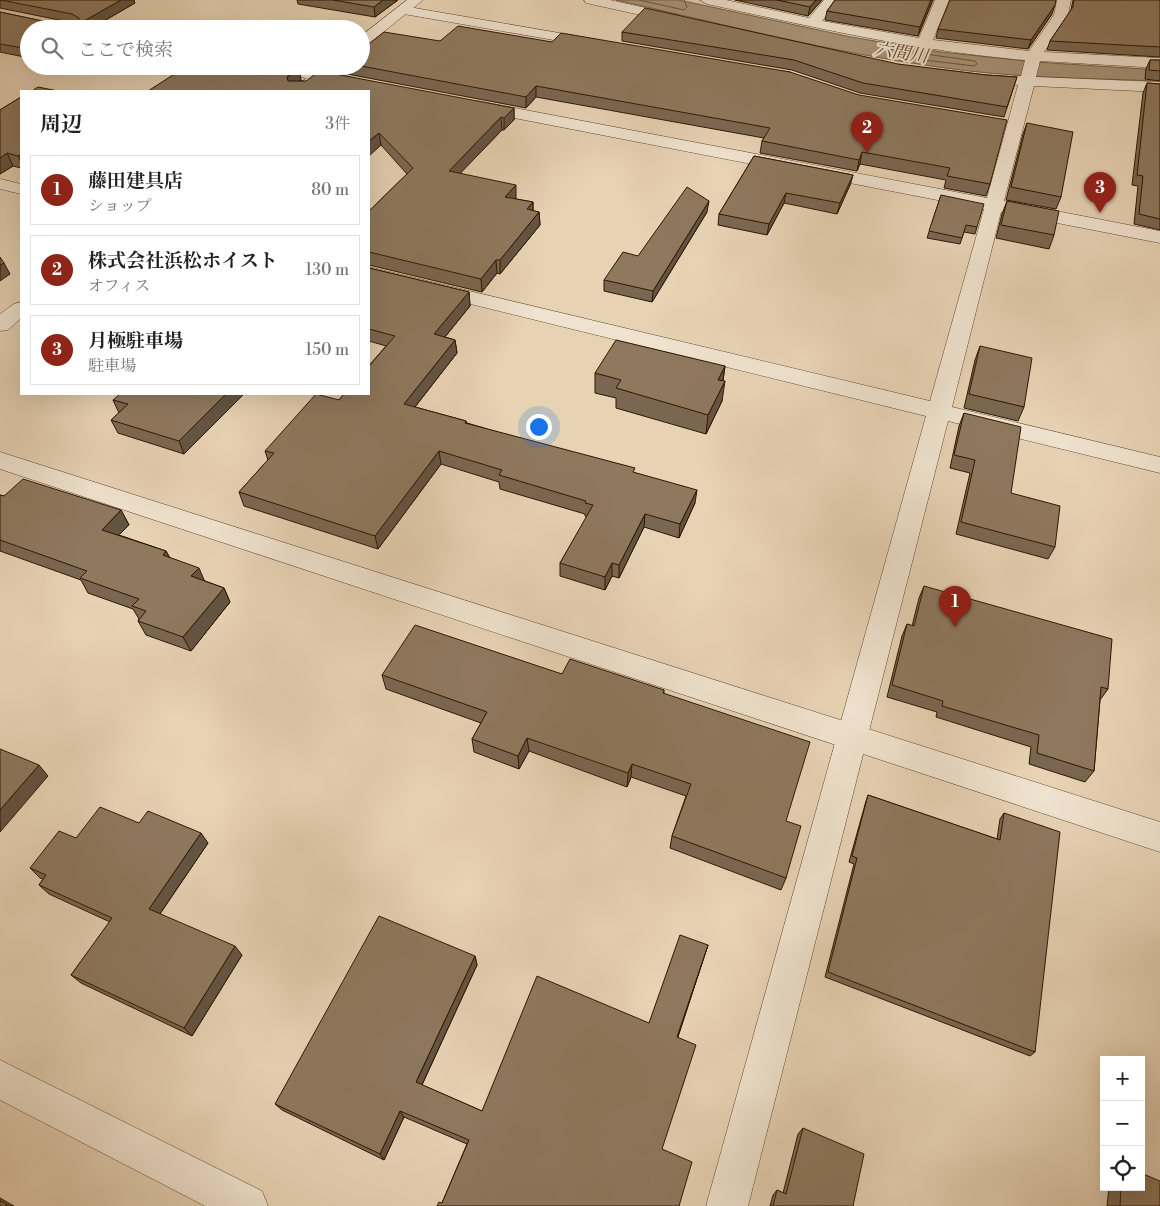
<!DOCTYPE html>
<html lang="ja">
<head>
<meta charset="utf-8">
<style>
  :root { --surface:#fff; --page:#f2f2f2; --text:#222; --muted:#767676; --line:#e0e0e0; --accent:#8f2418 }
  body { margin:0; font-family:"Libre Bodoni","Noto Serif JP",serif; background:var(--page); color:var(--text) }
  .controls { position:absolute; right:15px; bottom:15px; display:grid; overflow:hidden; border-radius:0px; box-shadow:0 5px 20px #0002 }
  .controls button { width:45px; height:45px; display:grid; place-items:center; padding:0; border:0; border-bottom:1px solid var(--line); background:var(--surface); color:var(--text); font:25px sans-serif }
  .you { position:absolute; left:538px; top:426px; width:18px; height:18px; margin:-12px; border:4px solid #fff; border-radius:50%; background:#1a73e8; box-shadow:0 0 0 8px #1a73e833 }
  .badge { display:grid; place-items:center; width:32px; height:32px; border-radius:50%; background:var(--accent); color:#fff; font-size:16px; font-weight:700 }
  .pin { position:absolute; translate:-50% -41px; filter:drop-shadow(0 1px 2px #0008) }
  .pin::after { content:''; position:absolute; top:26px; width:18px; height:15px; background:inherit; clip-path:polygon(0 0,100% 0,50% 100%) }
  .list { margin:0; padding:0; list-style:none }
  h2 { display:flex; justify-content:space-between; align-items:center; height:65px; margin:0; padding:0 20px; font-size:21px }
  h2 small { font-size:16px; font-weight:400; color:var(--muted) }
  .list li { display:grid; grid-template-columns:32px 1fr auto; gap:15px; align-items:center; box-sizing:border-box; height:70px; margin:0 10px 10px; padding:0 10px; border:1px solid var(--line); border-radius:0px }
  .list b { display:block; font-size:19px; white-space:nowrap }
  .list p { margin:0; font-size:16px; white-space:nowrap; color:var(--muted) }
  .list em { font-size:16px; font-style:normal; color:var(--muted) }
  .icon { flex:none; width:28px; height:28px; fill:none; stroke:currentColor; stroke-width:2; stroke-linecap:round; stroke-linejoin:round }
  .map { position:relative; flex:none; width:1160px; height:1206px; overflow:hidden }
  .search { position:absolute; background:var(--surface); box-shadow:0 5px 20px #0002; left:20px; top:20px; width:350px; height:55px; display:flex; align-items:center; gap:12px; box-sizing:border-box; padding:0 18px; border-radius:28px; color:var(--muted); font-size:19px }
  .panel { position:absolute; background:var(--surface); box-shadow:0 5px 20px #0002; left:20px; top:90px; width:350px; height:305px; border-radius:0px }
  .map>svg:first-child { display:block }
</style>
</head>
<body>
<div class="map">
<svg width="1160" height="1206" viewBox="0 0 1160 1206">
  <rect width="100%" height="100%" fill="#e7d2b4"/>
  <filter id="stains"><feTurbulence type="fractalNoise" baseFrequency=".004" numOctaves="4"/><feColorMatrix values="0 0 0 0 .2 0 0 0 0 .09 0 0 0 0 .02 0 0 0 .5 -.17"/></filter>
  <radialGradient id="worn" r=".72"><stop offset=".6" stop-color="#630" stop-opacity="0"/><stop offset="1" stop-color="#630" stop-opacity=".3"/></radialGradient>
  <!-- water -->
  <path fill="#a89277" stroke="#776147" d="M616,0H679L851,37L941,52L1035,62L1160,70V81C1086,78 1011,78 938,67C829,52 723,24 616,0Z"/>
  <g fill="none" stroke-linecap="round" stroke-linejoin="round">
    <!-- shore -->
    <g stroke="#6b543c" stroke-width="1">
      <polyline points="639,0 684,10 687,7 684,0"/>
      <polygon points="890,49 975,61 977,64 974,66 900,57 888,54 887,51"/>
    </g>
    <!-- minor casing -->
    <g stroke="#5c462d" stroke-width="1">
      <g id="minor">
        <polygon points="584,0 610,0 682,16 684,19 682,22 677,23 586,3"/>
        <path d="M700,0H726L809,18L824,0H838L822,21L919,38L935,0H949L933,40L1029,51L1054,15L1057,0H1071L1068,15L1044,52L1160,58V68L1040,61L1036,77L1160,82V92L1034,86L1004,201L1160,231V243L1001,212L952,407L1160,457V473L948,421L748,1206H706L926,416L369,279V267L930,401L984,209L478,111L472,109L470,106L472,103L478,101L987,198L1018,85L1003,83L1001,80L1003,77L1021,76L1025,60C917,51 812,27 707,4Z"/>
        <polygon points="403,6 594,39 599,40 601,43 599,46 594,47 398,13 396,10 398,7"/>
        <polygon points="262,66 295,66 347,76 353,78 355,81 353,84 347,86 270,71 265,69"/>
        <polygon points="0,179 21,184 21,194 0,189"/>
        <polygon points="0,1060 262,1191 268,1206 205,1206 0,1100"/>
      </g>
    </g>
    <!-- tertiary casing -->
    <g stroke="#5c462d" stroke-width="1">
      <g id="tertiary">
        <polygon points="407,0 423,0 366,46 361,47 361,36"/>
        <polygon points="321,66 339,66 309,91 291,91"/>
        <polygon points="21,302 21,318 8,330 0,331 0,314 14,304"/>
        <polygon points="0,452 1160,822 1160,852 0,469"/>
      </g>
    </g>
    <!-- minor -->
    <use href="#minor" fill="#efe2ce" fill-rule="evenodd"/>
    <!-- tertiary -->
    <use href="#tertiary" fill="#efe2ce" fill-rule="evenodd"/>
  </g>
  <!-- wall -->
  <g fill="#7a6751" stroke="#2e1700">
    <polygon points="0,0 135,3 90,29 29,29 29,58 0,52 0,12 47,22 64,21 0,8"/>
    <polygon points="297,0 398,0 375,17 298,4"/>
    <polygon points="735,0 822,0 808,16"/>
    <polygon points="835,0 933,0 918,36 825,20 827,11"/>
    <polygon points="1073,0 1160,0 1160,57 1047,50 1050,41 1071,10"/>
    <polygon points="1052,14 1028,49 936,38 938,29"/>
    <polygon points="622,32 986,75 1017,77 1004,117 860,93 792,70 622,41"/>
    <polygon points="440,41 552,42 790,72 990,184 986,196 944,188 946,180 860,164 857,171 760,153 762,141 764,138 536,97 526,108 347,74 345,66 361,66"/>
    <polygon points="1150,60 1160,60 1160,81 1145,79 1146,69"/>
    <polygon points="301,80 301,81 514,108 514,120 504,130 502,130 460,173 516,198 516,199 533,202 533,211 539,212 540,225 500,274 497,273 482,292 369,265 369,266 369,211 407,174 381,145 148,91"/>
    <polygon points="1147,83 1160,84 1160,230 1134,224 1138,186 1132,185 1143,93"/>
    <polygon points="21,97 21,168 13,166 0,174 0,110"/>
    <polygon points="1027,123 1061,197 1056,209 1006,200 1023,134"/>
    <polygon points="754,156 853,175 850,185 837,214 784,203 767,235 718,225 719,214"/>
    <polygon points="941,195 977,227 975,234 964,232 960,244 927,238"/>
    <polygon points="1007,201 1054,235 1049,249 996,238 1002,214"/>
    <polygon points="707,212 652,302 604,291 604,280 638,256"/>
    <polygon points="369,268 469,292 470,306 445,337 455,340 457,353 415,407 466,421 467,423 635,473 695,503 679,538 644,527 619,578 612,576 605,590 560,576 560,563 587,517 585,516 585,514 500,489 499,482 441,464 378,549 244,506 239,492 268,460 265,451 339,400 386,346 369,341"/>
    <polygon points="980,346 1024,407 1018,421 964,408 975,360"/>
    <polygon points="725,366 723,381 722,401 706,434 616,408 616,398 595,393 595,373"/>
    <polygon points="244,394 184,454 118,433 111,420 119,413 113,400"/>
    <polygon points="964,413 1011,493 1055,547 1048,559 956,534 970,473 950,468 959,426"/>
    <polygon points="0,495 4,496 121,510 129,525 119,535 166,551 170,558 205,581 224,588 230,602 191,651 146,635 138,621 139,619 133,609 88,593 81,580 0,551"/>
    <polygon points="924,586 1108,689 1100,700 1094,771 1085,782 1029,764 1031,747 936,717 937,712 887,697 902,636 907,624 912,626 919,598"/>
    <polygon points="562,674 664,690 664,693 786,821 786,878 781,890 670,848 672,836 686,796 631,777 627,787 529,751 519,769 474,752 472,739 481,723 386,689 382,675"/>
    <polygon points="868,795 997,839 1000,819 1004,813 1035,1052 1030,1056 825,977 854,864 849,862 866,801"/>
    <polygon points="139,823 208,843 160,914 242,955 192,1036 81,983 71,975 110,922 49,894 39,885 43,879 40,878 30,868"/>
    <polygon points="708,945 678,1037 442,1203 467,1144 404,1117 384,1160 282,1110 275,1104 475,956 477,965 422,1085 482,1111 649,1023"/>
    <polygon points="803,1128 853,1206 770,1206 773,1195 777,1190 783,1193 798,1134"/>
    <polygon points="1109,1187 1141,1187 1160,1206 1107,1206"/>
  </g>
  <!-- shaded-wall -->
  <g fill="#635442" stroke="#2e1700">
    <polygon points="121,0 134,0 135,3 90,29 70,29"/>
    <polygon points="383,0 398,0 375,17 374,7"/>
    <polygon points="816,0 822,0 808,16 810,7"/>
    <polygon points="931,0 933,0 918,36 920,27"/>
    <polygon points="1055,5 1052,14 1028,49 1031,40"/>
    <polygon points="299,68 301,80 290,90 287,77"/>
    <polygon points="536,86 536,97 526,108 526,97"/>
    <polygon points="514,108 514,120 504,130 504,118"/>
    <polygon points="501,117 502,130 450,184 449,171"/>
    <polygon points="379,133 381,145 369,156 369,141"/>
    <polygon points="862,152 860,164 857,171 859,160"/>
    <polygon points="7,153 13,166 0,174 0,158"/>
    <polygon points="21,154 21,162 18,156"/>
    <polygon points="853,175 850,185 837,214 840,203"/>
    <polygon points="516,185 516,198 506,210 505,197"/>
    <polygon points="786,193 784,203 767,235 769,224"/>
    <polygon points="709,201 707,212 652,302 653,291"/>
    <polygon points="533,202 533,215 527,209"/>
    <polygon points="539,212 540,225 500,274 500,260"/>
    <polygon points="496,260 497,273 482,292 481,279"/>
    <polygon points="4,263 10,274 0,281 0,265"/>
    <polygon points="469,292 470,306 436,348 434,334"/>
    <polygon points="455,340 457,353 407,417 404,404"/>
    <polygon points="725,366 722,386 718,380"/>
    <polygon points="725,381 722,401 706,434 708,415"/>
    <polygon points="226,394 244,394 184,454 179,441"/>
    <polygon points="439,451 441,464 378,549 375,536"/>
    <polygon points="697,490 695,503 679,538 680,524"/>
    <polygon points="121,510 129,525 110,544 102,530"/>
    <polygon points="645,514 644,527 619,578 619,565"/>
    <polygon points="166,551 174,566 163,555"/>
    <polygon points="612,563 612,576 605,590 605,577"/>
    <polygon points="199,568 205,582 191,576"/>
    <polygon points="224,588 230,602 191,651 183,637"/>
    <polygon points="527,738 529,751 519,769 518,756"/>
    <polygon points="632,764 631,777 627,787 628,773"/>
    <polygon points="39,765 48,776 0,832 0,810"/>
    <polygon points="201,833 208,843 157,918 149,909"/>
    <polygon points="708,945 705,954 675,1045 677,1037"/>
    <polygon points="235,946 242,955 192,1036 184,1028"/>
    <polygon points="475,956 477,965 420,1089 416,1082"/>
    <polygon points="400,1111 404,1117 384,1160 380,1154"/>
    <polygon points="0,1198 14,1206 9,1206 0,1201"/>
  </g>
  <!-- building -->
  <g fill="#8e785e" stroke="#2e1700">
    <polygon points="1,0 121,0 70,29 29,29 29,49 0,44 0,12 47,22 79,21 79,18 72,14"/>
    <polygon points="333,0 383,0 374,7"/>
    <polygon points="777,0 816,0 810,7"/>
    <polygon points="835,0 931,0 920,27 827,11"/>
    <polygon points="950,0 1056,0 1055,5 1031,40 938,29"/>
    <polygon points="1074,0 1160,0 1160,47 1050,41 1073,7"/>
    <polygon points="645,8 898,64 986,75 1017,77 1007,107 863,83 794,60 622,32"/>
    <polygon points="458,26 552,42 561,33 790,72 859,95 1007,120 990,184 947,176 950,168 862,152 859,160 762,141 770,128 536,86 526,97 361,66 361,50 384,32 440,41"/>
    <polygon points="1150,60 1160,60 1160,71 1149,70"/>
    <polygon points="187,66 289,66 299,68 287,77 288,81 306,81 318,72 330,73 514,108 504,118 501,117 449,171 516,185 505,197 533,202 527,209 539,212 500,260 496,260 481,279 369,252 369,211 413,168 379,133 369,141 369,91 148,91"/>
    <polygon points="1147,83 1160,84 1160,219 1139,214 1143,176 1137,175"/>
    <polygon points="38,87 58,91 32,91"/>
    <polygon points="21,97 21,154 18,156 7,153 0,158 0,110"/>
    <polygon points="1027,123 1073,132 1061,197 1011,187"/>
    <polygon points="754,156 853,175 840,203 786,193 769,224 719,214"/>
    <polygon points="687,187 709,201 653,291 604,280 623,252 638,256"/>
    <polygon points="941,195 984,204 977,227 966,225 962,238 929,231"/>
    <polygon points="1007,201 1059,211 1054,235 1001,225"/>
    <polygon points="0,257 4,263 0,265"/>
    <polygon points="369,268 469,292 434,334 455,340 404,404 466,421 465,423 635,468 633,472 697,490 680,524 645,514 619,565 612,563 605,577 560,563 593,505 585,503 586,501 499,475 502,470 439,451 375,536 239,492 274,453 265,451 316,394 339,400 344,394 369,394 369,366 395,336 369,329"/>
    <polygon points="616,340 725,366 718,380 725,381 708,415 616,388 621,380 595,373"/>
    <polygon points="980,346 1032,358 1024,407 969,394"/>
    <polygon points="120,394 226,394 179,441 111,420 128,404 113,400"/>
    <polygon points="964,413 1021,427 1011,493 1060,506 1055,547 961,522 975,460 954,455"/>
    <polygon points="23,479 121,510 102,530 166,551 163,555 199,568 191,576 224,588 183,637 138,621 146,611 132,606 139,599 80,578 87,571 0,540 0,495 4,496"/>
    <polygon points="924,586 1112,639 1108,689 1101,687 1094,771 1037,753 1039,735 942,706 943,701 892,685 907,624 914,626"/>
    <polygon points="415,625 562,674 570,659 664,690 663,693 810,742 786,821 801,826 786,878 672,836 691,784 632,764 628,773 527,738 518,756 472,739 487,712 382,675"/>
    <polygon points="0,749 39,765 0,810"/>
    <polygon points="868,795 1000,840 1004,813 1060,832 1035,1052 828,972 857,858 852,856"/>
    <polygon points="100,807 139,823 148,811 201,833 149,909 235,946 184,1028 71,975 112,918 39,885 46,875 30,868 59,831 76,838"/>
    <polygon points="379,916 475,956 416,1082 482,1111 537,976 649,1023 680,935 708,945 677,1037 696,1045 662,1149 692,1162 679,1206 437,1206 439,1202 442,1203 469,1140 400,1111 380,1154 275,1104"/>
    <polygon points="803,1128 864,1154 853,1206 773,1206 777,1190 786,1194"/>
    <polygon points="1141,1173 1160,1181 1160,1206 1120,1206 1121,1187 1141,1187"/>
    <polygon points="0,1201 9,1206 0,1206"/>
  </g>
  <g text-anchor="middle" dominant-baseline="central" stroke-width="4" stroke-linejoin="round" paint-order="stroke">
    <!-- far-water labels -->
    <g font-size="18" font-style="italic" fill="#5f4830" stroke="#efe2ce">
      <text transform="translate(901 53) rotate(9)">六間川</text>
    </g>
  </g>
  <rect width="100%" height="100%" filter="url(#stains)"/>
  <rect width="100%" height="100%" fill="url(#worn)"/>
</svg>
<div class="controls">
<button>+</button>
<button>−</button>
<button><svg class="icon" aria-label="locate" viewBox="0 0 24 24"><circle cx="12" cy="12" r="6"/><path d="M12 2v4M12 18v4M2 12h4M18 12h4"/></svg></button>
</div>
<div class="you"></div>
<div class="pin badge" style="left:955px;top:627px">1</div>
<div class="pin badge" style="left:867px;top:153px">2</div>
<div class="pin badge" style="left:1100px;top:213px">3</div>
<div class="search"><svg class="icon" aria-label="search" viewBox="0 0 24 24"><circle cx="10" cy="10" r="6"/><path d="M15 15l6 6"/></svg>ここで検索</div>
<section class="panel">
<h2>周辺<small>3件</small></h2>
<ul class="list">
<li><span class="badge">1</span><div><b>藤田建具店</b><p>ショップ</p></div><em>80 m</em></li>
<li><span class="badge">2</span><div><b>株式会社浜松ホイスト</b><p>オフィス</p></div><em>130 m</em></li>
<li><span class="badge">3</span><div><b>月極駐車場</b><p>駐車場</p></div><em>150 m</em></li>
</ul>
</section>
</div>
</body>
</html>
